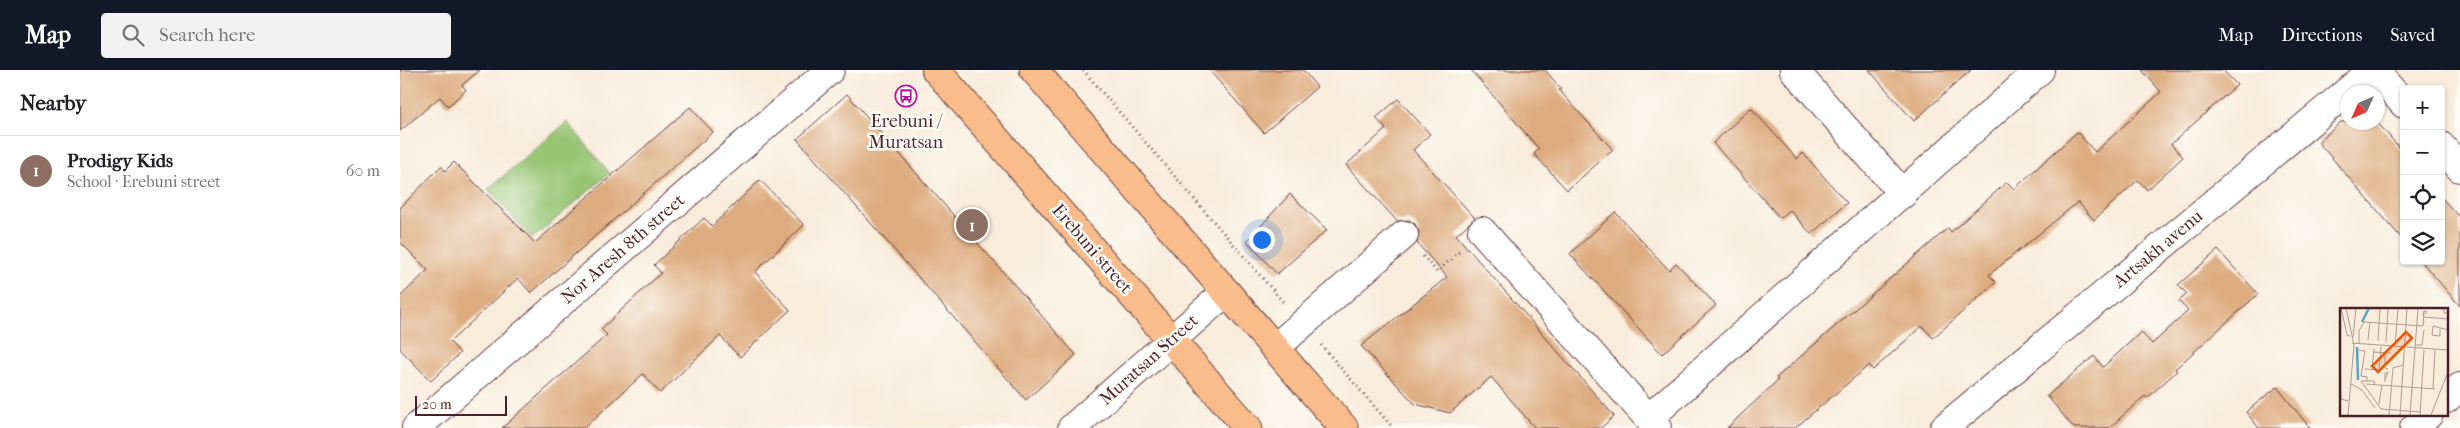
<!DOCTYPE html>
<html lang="en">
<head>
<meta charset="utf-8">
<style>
  :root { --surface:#fff; --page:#f2f2f2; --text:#202124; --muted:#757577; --line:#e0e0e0; --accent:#111827 }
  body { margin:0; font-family:"IM FELL French Canon",serif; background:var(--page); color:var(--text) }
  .controls { position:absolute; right:15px; top:15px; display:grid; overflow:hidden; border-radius:5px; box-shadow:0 1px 4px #0004 }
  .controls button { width:45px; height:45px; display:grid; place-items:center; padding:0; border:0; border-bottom:1px solid var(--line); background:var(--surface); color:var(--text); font:25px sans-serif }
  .compass { position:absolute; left:1940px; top:15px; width:45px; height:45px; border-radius:50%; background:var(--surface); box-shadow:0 1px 4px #0004; rotate:225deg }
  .scale { position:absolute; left:15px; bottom:12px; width:92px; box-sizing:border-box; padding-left:5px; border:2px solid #4a1f2b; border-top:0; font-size:14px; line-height:18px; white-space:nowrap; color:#4a1f2b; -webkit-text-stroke:4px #fdfcf7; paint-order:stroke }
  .you { position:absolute; left:861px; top:169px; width:18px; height:18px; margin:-12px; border:4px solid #fff; border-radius:50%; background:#1a73e8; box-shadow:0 0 0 8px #1a73e833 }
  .badge { display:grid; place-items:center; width:32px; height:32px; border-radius:50%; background:var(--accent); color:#fff; font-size:16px; font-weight:700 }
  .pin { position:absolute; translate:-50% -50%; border:2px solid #fff; box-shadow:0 1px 5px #0006 }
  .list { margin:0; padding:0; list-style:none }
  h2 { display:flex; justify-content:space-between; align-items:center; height:65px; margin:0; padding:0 20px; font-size:21px }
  h2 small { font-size:16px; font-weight:400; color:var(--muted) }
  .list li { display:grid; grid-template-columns:32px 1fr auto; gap:15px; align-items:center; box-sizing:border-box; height:70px; padding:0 20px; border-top:1px solid var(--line) }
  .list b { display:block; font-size:19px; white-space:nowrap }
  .list p { margin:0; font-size:16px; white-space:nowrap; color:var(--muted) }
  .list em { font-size:16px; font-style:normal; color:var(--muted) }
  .icon { flex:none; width:28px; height:28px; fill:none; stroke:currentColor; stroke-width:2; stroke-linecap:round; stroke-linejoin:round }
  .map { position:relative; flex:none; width:2060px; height:358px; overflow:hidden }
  header { display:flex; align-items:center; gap:30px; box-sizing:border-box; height:70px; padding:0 25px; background:var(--accent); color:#fff }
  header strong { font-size:24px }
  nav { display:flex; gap:28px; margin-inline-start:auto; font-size:18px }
  .search { width:350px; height:45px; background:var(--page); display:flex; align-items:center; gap:12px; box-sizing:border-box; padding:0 18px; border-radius:5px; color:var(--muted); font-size:19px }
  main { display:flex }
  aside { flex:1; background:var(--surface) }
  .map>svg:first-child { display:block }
</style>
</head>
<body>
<header>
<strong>Map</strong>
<div class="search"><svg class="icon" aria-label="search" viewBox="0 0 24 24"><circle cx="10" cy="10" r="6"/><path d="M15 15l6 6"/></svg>Search here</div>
<nav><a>Map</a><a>Directions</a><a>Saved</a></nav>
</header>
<main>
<aside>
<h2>Nearby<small></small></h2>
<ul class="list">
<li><span class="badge" style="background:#8d6e63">1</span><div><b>Prodigy Kids</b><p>School · Erebuni street</p></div><em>60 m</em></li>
</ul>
</aside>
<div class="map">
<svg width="2060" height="358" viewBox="0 0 2060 358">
  <rect width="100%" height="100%" fill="#fdfcf7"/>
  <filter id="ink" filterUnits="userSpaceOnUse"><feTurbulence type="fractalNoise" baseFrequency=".02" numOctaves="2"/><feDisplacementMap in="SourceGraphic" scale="10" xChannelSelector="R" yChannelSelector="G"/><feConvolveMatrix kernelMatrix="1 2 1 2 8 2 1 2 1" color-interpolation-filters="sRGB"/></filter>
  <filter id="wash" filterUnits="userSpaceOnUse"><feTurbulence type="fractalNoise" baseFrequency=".0096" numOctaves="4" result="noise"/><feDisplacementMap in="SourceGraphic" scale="20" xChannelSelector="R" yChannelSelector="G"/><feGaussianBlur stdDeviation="1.12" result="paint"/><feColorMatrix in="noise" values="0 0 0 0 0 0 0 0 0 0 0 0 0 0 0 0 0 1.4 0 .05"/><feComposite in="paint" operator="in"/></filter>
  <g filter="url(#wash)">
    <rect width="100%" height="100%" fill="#f8ecdb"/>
    <!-- green -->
    <polygon fill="#97c573" stroke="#70724f" points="167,52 210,103 132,169 88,119"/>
    <g id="blocks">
      <!-- building -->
      <g fill="#ddab7e">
        <polygon points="0,0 80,0 62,15 66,20 48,36 40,27 0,61"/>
        <polygon points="809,0 903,0 917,17 864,63"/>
        <polygon points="1071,0 1145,0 1161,19 1159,20 1213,80 1167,120 1134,84 1139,79"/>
        <polygon points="1469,0 1571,0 1514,51"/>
        <polygon points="1742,0 1823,0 1837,15 1771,74 1783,87 1747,120 1738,110 1694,150 1678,132 1589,205 1596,212 1533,268 1522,256 1473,300 1469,295 1395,358 1327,358 1378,310 1376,308 1548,158 1551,162 1607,112 1614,119 1677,62 1695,82 1761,22"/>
        <polygon points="447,24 676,285 626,330 397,69"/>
        <polygon points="998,29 1030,64 1013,80 1075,148 1056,165 1214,346 1201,358 1135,358 1091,307 1050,343 1015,334 961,276 1047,207 1017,173 1019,162 1015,154 1009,150 997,151 946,95 986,59 976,48"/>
        <polygon points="290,37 313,62 131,223 118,208 50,272 60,283 31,311 0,279 0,227 28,200 0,172 0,138 41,96 45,101 54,92 135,173"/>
        <polygon points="1351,38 1397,89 1403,83 1447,133 1411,164 1390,140 1380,148 1313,73"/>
        <polygon points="1941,52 1977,52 2004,83 2004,171 1918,72"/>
        <polygon points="360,110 404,155 355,202 390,240 340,287 320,266 260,323 243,304 184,358 102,358 207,265 201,259 261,203 254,195 304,148 312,156"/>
        <polygon points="890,124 927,160 877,204 847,171"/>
        <polygon points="2041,127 2060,148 2060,236 2021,191 2041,191"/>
        <polygon points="1215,142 1269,200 1276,193 1316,235 1262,284 1170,184"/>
        <polygon points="1818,180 1858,224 1775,299 1777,301 1747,328 1745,326 1709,358 1674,358 1647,326 1694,286 1703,297 1741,262 1752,274 1788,241 1779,231 1787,224 1778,215"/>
        <polygon points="1877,317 1910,358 1859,358 1846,342"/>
      </g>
    </g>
  </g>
  <g filter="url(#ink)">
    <use href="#blocks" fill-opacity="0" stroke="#643e45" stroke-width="1"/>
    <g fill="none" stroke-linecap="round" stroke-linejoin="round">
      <!-- minor casing -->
      <g stroke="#643e45" stroke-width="30">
        <g id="minor">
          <polyline points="1394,0 1503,124"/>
          <polyline points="1974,0 2004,34"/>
          <polyline points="2041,76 2060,98"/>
          <polyline points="1082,161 1257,358"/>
          <polyline points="875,278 1004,165"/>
          <polyline points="2046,329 2060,317"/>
          <polyline points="1249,348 1640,0"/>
          <polyline points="16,358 430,0"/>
          <polyline points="672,358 826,222"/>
          <polyline points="1544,358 1973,0"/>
          <polyline points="2014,358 2029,344"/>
        </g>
      </g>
      <!-- major casing -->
      <g stroke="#643e45" stroke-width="30">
        <g id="major">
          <polyline points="536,0 848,358"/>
          <polyline points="634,0 944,358"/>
        </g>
      </g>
      <!-- path -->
      <g stroke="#643e45" stroke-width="3" stroke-dasharray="1 4" stroke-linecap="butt">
        <polyline points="683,0 884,233"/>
        <polyline points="1023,186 1037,202 1061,180"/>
        <polyline points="921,275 993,358"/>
      </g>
      <!-- minor -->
      <use href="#minor" stroke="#fff" stroke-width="28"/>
      <!-- major -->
      <use href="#major" stroke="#f9bc8a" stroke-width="28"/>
    </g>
  </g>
  <!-- icons -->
  <defs>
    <g id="bus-ring" transform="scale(1.125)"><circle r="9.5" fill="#fdfcf7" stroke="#b5179e" stroke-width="1.5"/><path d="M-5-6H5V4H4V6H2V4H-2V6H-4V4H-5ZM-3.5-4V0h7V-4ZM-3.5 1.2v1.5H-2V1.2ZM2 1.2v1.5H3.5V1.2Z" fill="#b5179e"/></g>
  </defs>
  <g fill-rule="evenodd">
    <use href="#bus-ring" x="506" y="26"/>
  </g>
  <g text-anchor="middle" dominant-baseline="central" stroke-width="5" stroke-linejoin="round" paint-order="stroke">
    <!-- poi labels -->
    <g font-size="18" fill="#4a1f2b" stroke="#fdfcf7">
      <text x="506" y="51">Erebuni /<tspan x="506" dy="21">Muratsan</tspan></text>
    </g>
    <!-- street labels -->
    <g font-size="18" fill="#4a1f2b" stroke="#fdfcf7">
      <text transform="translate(223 179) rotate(-41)">Nor Aresh 8th street</text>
      <text transform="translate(692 179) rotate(49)">Erebuni street</text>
      <text transform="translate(1758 179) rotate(-40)">Artsakh avenu</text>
      <text transform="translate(749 290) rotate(-42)">Muratsan Street</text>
    </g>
  </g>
  <!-- overview -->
  <g transform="translate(1940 238)">
    <rect width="108" height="108" fill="#f8ecdb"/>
    <path fill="none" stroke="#4fa7cc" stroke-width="2.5" d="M22,14L29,0M17,39L18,72"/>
    <path fill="none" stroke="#b29a95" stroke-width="1" d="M1,0L7,27L10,28M6,0L14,37L8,107M93,0L104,1V5H108M84,9L108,11M100,21V28L92,27L93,18L108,22M13,29L16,0M28,32L30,14M38,33L40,0M46,34L48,0M0,35L1,91L8,93M12,35L108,42M19,35V23L24,14L83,18L84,13H83L84,9L83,8V7L84,3L87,4L83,7M75,37H82L84,22M55,39L58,0M18,42L25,43L21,68L27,69V73M33,44L51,45M45,45V60L48,61M25,61L39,62L41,39M32,62L34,41M45,74V65H46L48,64L45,72M11,76L22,82L35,100M26,76L95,81M35,77L34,73H21L41,101L81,104M93,80L95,41M39,96L42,77M49,107L53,60L63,57M60,107L67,0M70,107L78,0M80,107L84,42M91,107L108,64"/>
    <path fill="#e8590c" fill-opacity="0.15" stroke="#e8590c" stroke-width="2.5" d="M66,24L72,30L38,64L32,58Z"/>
    <rect width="108" height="108" fill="none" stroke="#4a1f2b" stroke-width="2.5"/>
  </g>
</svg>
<div class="controls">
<button>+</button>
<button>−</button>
<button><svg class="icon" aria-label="locate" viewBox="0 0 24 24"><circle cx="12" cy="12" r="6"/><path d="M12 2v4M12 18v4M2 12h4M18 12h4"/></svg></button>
<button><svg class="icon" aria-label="layers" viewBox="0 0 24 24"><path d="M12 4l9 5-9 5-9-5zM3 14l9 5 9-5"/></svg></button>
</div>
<svg class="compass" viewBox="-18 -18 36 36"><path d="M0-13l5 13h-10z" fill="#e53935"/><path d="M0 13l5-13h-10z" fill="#757577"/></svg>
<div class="scale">20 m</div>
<div class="you"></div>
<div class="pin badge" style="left:572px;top:155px;background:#8d6e63">1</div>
</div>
</main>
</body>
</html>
